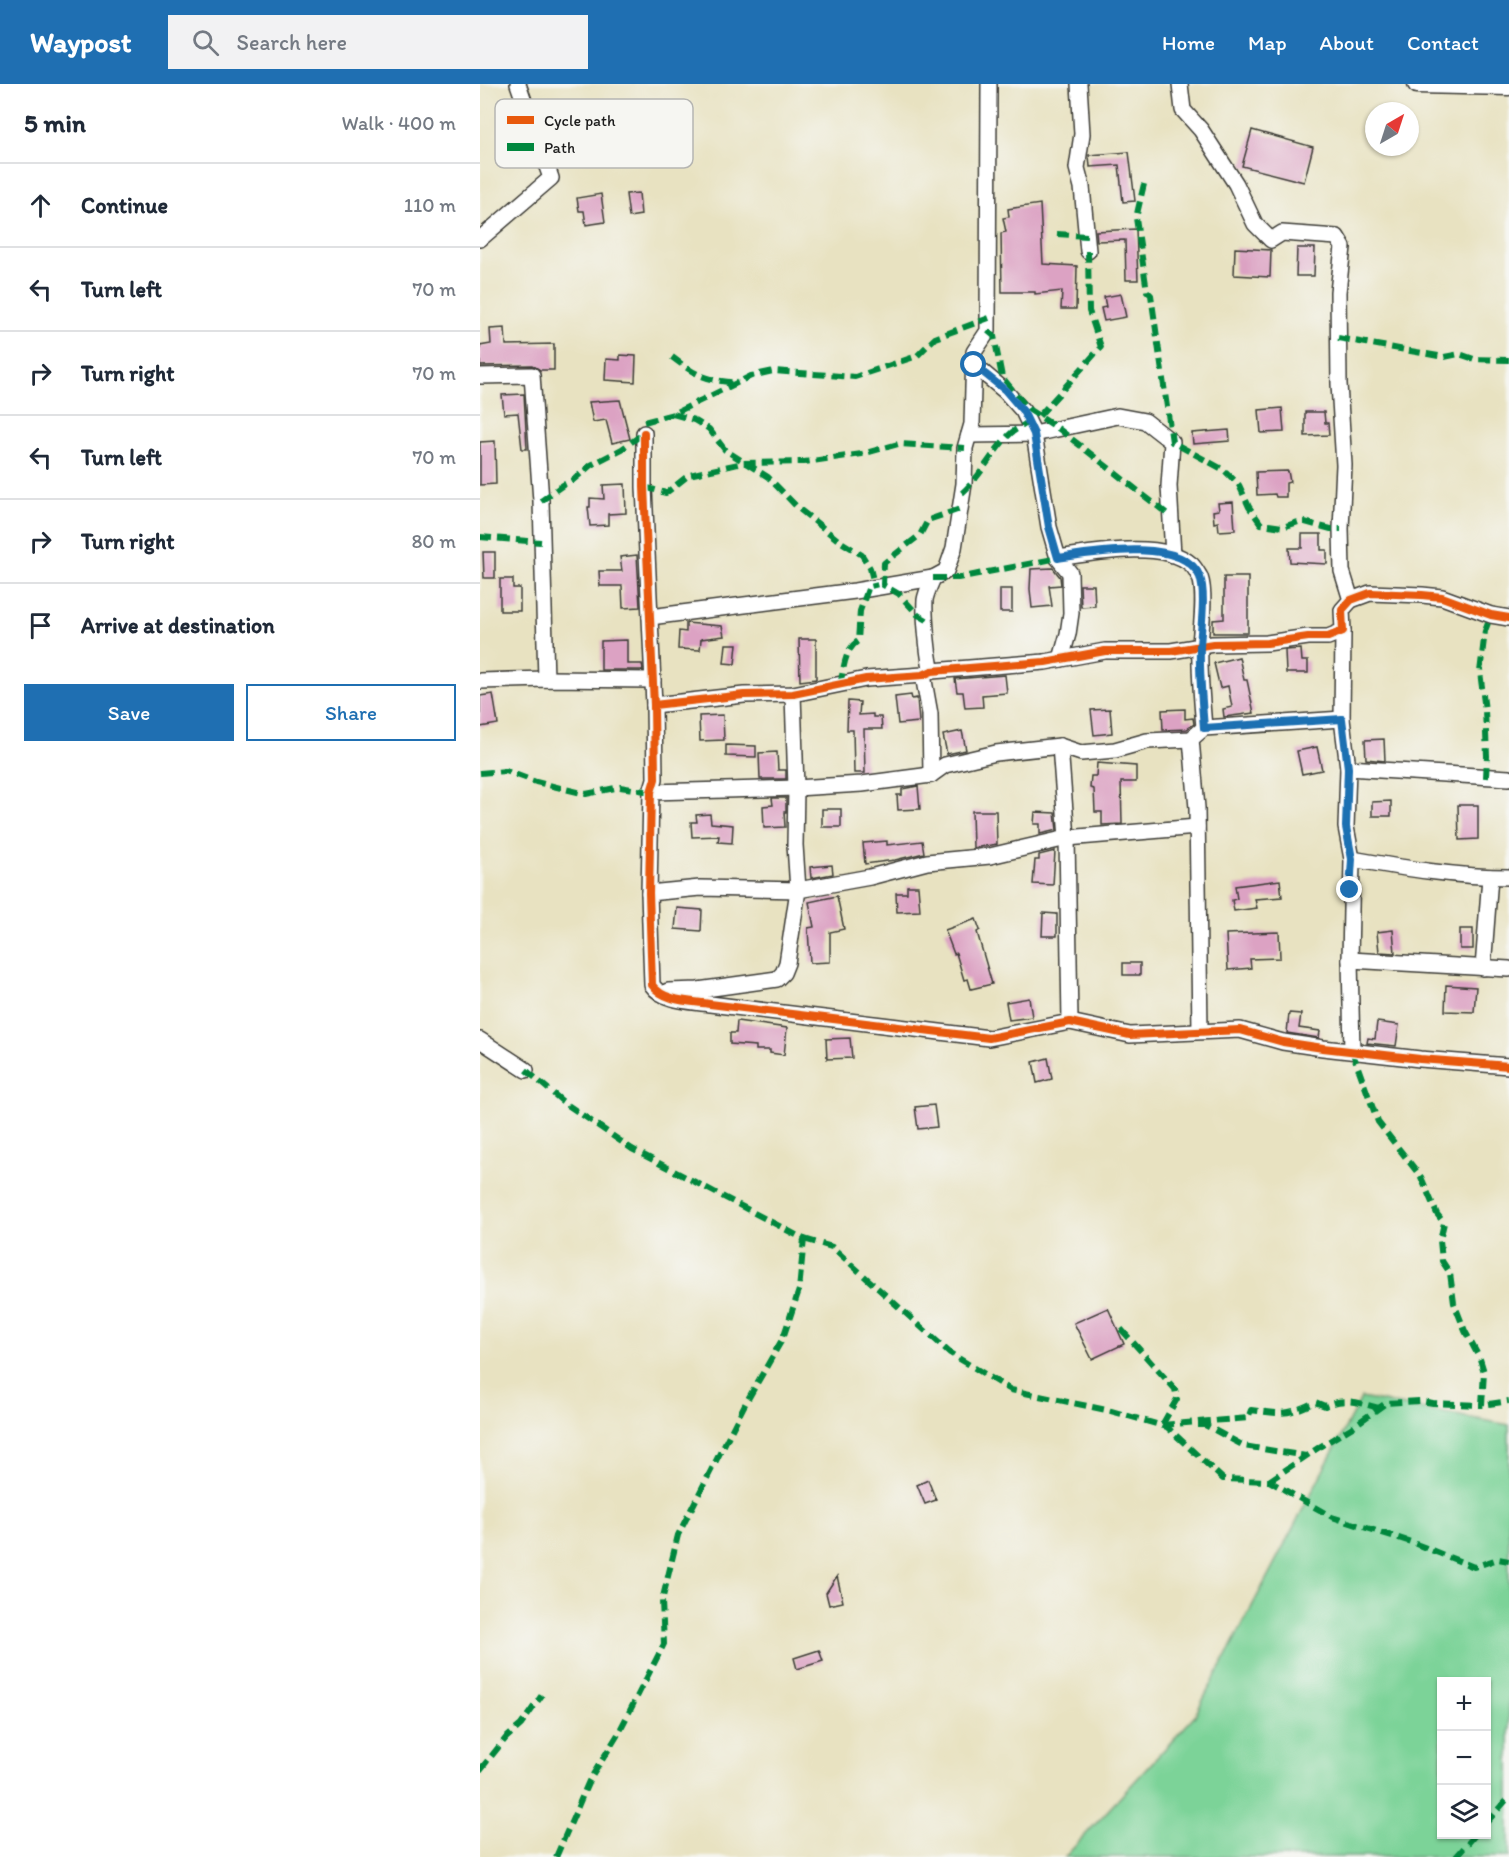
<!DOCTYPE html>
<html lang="en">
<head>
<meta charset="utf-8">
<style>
  :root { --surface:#fff; --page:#f2f2f3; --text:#1f2937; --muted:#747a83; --line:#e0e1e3; --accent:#1f6fb2 }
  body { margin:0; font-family:Itim,sans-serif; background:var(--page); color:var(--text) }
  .controls { position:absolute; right:18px; bottom:18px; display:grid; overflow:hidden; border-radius:0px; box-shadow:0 2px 4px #0004 }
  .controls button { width:54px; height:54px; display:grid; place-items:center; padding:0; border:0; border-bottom:2px solid var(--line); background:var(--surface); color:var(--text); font:30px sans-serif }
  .compass { position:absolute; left:885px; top:18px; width:54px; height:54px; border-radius:50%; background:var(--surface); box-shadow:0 2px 4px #0004; rotate:39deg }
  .stop { position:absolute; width:18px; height:18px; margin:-14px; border:4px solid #1f6fb2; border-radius:50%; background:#fff }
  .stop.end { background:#1f6fb2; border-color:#fff; box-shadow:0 2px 6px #0008 }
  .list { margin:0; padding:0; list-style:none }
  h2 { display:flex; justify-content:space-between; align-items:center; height:78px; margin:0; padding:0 24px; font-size:26px }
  h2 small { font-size:20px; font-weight:400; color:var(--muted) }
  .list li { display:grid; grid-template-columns:39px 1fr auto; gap:18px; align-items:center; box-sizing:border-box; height:84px; padding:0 24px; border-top:2px solid var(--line) }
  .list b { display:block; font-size:22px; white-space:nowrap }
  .list em { font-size:20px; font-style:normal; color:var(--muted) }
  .actions { display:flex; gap:12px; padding:18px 24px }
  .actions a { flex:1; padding:14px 0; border:2px solid var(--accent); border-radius:0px; text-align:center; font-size:21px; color:var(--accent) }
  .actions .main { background:var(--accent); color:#fff }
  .icon { flex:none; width:33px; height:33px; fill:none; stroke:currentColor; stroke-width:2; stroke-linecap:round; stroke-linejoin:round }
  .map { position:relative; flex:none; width:1029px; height:1773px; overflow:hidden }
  header { display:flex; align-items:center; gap:36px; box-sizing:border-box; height:84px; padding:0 30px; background:var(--accent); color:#fff }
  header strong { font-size:28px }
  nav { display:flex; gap:33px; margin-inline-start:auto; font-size:21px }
  .search { width:420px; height:54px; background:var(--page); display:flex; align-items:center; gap:15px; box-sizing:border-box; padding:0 21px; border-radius:0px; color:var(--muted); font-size:22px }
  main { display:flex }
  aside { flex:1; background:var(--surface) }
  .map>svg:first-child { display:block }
</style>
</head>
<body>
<header>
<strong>Waypost</strong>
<div class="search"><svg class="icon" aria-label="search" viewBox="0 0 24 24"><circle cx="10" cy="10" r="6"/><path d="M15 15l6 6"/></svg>Search here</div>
<nav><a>Home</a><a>Map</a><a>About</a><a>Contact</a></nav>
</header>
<main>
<aside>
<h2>5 min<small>Walk · 400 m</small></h2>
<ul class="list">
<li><svg class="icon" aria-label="ahead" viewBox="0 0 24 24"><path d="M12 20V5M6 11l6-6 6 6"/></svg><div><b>Continue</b></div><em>110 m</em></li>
<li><svg class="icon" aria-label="left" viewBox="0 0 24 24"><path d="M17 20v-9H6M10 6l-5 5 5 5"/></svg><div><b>Turn left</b></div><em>70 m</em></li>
<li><svg class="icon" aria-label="right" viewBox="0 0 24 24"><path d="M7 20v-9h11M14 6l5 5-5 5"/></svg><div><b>Turn right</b></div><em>70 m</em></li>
<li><svg class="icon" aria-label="left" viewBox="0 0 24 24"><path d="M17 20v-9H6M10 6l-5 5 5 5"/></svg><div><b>Turn left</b></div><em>70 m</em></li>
<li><svg class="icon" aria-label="right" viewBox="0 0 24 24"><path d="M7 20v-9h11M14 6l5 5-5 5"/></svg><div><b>Turn right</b></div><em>80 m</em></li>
<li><svg class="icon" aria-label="arrive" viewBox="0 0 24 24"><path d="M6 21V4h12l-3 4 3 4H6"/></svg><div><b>Arrive at destination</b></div></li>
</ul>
<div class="actions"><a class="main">Save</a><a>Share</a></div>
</aside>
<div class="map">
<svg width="1029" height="1773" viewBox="0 0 1029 1773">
  <rect width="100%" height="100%" fill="#f6f6f2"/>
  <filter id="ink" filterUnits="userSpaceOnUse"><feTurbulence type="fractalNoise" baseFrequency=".0167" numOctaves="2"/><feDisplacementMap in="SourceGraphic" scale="12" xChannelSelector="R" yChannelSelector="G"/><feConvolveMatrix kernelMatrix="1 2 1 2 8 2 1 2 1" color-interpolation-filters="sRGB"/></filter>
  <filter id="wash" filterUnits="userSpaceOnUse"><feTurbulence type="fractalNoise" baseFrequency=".008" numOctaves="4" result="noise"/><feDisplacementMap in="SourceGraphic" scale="24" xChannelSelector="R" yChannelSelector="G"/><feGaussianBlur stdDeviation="1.35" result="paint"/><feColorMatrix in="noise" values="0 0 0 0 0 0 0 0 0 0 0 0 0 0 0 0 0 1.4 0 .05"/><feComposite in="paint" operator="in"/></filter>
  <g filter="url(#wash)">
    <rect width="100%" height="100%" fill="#e8e2c1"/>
    <!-- green -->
    <path fill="#7bd398" stroke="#4c785a" stroke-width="1.5" fill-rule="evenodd" d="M881,1314L1029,1341V1773H585L714,1633ZM962,1598H1006V1750H962Z"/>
    <g id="blocks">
      <!-- building -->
      <g fill="#dca2c3">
        <polygon points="772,46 833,63 824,98 762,82"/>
        <polygon points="649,68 655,117 643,118 639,81 610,83 609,71"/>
        <polygon points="159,109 161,131 149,133 146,110"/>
        <polygon points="121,110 125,138 106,141 104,127 99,127 97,114"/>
        <polygon points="560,120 563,180 597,182 596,225 581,225 582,207 555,210 555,208 522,208 521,149 526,148 523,134 529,133 528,125"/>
        <polygon points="656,145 658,196 646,196 645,156 617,157 616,147"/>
        <polygon points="755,164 791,166 790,193 754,191"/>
        <polygon points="817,164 835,164 834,192 816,192"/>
        <polygon points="641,210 646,233 624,237 621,224 626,223 624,213"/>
        <polygon points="25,244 26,261 74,260 74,286 60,286 52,281 0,282 0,262 11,260 10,245"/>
        <polygon points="140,271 156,272 155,298 125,296 126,275 140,276"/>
        <polygon points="44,310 47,365 42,365 38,329 24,330 22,311"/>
        <polygon points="140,316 150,355 132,359 126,336 113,338 109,318"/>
        <polygon points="802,324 804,348 781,349 779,326"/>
        <polygon points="825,328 844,328 845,339 848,339 849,351 825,352"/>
        <polygon points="749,346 750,357 713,360 712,349"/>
        <polygon points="15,357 16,400 0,401 0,358"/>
        <polygon points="808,387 810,398 806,399 806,413 796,413 795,410 777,411 776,388"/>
        <polygon points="145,400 146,429 128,430 128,441 110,442 108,423 110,423 110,414 124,415 123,401"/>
        <polygon points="753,418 755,446 739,447 738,438 734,439 733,427 739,426 738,419"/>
        <polygon points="822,450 841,450 841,466 847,466 847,480 810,478 809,464 822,464"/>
        <polygon points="3,468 15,468 15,494 4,494"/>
        <polygon points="157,471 160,523 143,524 142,502 120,502 119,487 142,487 140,473"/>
        <polygon points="573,484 580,493 581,501 569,502 572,522 552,524 550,505 551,485"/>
        <polygon points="744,493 768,493 768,549 733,549 733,536 744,535"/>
        <polygon points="20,495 33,495 33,504 40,504 40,527 20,527"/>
        <polygon points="600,501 614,501 615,522 601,523"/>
        <rect x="520" y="505" width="12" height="23"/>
        <polygon points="206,539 242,542 244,552 221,555 220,566 198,565 199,547 206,548"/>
        <polygon points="319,555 336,555 336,595 320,597"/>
        <polygon points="147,556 147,580 162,580 163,586 121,586 121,557"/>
        <polygon points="246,560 257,560 255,580 244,579"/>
        <polygon points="821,565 822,577 828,577 828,589 806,589 805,566"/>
        <polygon points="759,573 764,596 767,596 774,629 744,633 743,625 752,623 748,602 740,604 734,579"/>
        <polygon points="525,591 527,609 502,611 503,623 485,624 483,608 477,608 475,595"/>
        <polygon points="13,610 18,640 0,643 0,612"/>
        <polygon points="431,611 432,615 437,614 439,638 418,640 415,613"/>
        <polygon points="368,617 380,618 379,631 393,630 393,633 401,633 402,645 384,645 385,689 374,689 373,646 367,646"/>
        <polygon points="630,625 632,649 614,651 611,626"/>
        <polygon points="705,625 705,635 713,634 714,640 707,645 683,646 682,626"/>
        <polygon points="243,631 244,656 220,657 219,632"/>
        <polygon points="482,647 486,666 467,670 463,651"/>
        <polygon points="904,655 905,677 886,675 885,656"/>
        <polygon points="246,661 276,662 276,673 246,672"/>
        <polygon points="837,663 842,686 822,690 817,667"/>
        <polygon points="297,668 298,686 306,686 306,695 280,695 279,669"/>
        <polygon points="617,679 656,682 656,698 641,698 642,740 622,741 622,728 615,728 614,705 610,704 611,692 616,692"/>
        <polygon points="438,702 440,725 418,726 417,711 422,711 422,705"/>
        <polygon points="292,714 306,714 306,728 304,728 305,743 284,744 283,722 293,721"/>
        <polygon points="911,717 911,732 892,732 892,718"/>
        <polygon points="978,721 998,721 998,755 979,756"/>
        <rect x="342" y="725" width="19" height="18"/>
        <polygon points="492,727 516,727 517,760 493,764"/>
        <polygon points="555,728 575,729 577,746 560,750 560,740 554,740"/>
        <polygon points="230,730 231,739 253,741 252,759 238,758 239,752 212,753 211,738 217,738 216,731"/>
        <polygon points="407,757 407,761 442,757 444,769 415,776 385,780 383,759"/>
        <polygon points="575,767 573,801 553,800 555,776 559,776 559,771"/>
        <polygon points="352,781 353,790 331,794 330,783"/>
        <polygon points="800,796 802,813 775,815 777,824 754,827 752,816 757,815 755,802"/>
        <polygon points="427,802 438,802 440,827 417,828 416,809 427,809"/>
        <polygon points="357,812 364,845 350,848 350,878 330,879 328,844 334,843 329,818"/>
        <polygon points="197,824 222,826 221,847 195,845"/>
        <polygon points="563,829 577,830 577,852 562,852"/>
        <polygon points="496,835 500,846 497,848 512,900 491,905 488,895 484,896 476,869 474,870 465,846"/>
        <rect x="980" y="845" width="13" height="20"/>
        <polygon points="913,846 915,869 899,868 897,848"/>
        <polygon points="799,848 800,874 770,875 771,884 748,886 746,850"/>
        <rect x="643" y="879" width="17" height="12"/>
        <polygon points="966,901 996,903 994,928 965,927"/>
        <polygon points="549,914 552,933 529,936 526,918"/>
        <polygon points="809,929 821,930 819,944 840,947 839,954 807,949"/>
        <polygon points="257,937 307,944 304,971 290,969 290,966 276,966 276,962 250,960 250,949 256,949"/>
        <polygon points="897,938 919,941 916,962 887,959 888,954 895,955"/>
        <polygon points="370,954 372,974 347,975 346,955"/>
        <polygon points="568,974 572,995 557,999 553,978"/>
        <polygon points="454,1021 457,1043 438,1045 435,1023"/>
        <polygon points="628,1224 644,1260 612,1275 594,1239"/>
        <polygon points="448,1396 456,1416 445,1420 437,1401"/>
        <polygon points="357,1492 363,1518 349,1521 346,1509"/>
        <polygon points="339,1566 343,1577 317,1585 314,1574"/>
      </g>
    </g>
  </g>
  <g filter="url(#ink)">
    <use href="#blocks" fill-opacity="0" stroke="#3b3a35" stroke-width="1.5"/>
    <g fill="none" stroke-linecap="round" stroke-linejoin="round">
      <!-- minor casing -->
      <g stroke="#3b3a35" stroke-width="18">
        <g id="minor">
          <polyline points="599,0 602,50 597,84 602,103 608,167"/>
          <polyline points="700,0 703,26 721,46 756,100 775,140 791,156 802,149 857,153 863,163 858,208 859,300 864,381 861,445 862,487 871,516"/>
          <polyline points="0,155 71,94 38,0"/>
          <polyline points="494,281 525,307 543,327 554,350 569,443 578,474 590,489 591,529 588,550 581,575"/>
          <polyline points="0,292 52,291 61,417 66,595"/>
          <path d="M164,349V403L174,621L175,695L171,708L169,809L172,901C184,918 211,917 230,920L509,954L590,938L650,951L760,946L803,958L843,964L940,975L1029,982"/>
          <polyline points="489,351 554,350 638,332 665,337 692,358 689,402 693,471"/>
          <path d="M578,474C613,469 684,455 712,481C715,484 718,490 720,493C726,510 721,543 720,561C719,589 722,617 724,644"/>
          <polyline points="170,533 375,507 453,494"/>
          <polyline points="863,547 862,635 868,684 866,743 872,775 870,876 872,967"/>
          <path d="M452,587C448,574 444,531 445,516C446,509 450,501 453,494L466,487L474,464L484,400L485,364L492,340L494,268L508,247L509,0"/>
          <polyline points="443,591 450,630 451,691"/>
          <polyline points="0,597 66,595 173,596"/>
          <polyline points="174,621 264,611 313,610 386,595 443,591 452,587 565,578 625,567 691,567 733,560 787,559 828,553 848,553 863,547 862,526 871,516 890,509 942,511 962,513 1011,531 1029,534"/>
          <polyline points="711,655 717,724 720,947"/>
          <polyline points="580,662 587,754 590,938"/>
          <polyline points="868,684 1029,694"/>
          <polyline points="171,708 316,704 382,700 451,691 465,681 516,669 580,662 601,669 635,666 667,657 711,655 724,644 862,635"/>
          <path d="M872,775C923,784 977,793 1029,793"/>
          <polyline points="169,809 220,804 318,806 390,793 447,778 510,772 587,754 717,743"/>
          <polyline points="870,876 1029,885"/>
          <polyline points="1003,884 1010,793"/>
          <polyline points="188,907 218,906 297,895 303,889 307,879 318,806 315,761 316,704 313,610"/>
          <polyline points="0,956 46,986"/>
        </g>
      </g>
      <!-- major casing -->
      <g stroke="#3b3a35" stroke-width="21">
        <polyline id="major" points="937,0 1029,2"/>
      </g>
      <!-- minor -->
      <use href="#minor" stroke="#fff" stroke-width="15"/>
      <!-- major -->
      <use href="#major" stroke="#fff" stroke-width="18"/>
      <!-- quiet -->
      <g stroke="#00873e" stroke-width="6" stroke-dasharray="12 6" stroke-linecap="butt">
        <polyline points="664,100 656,134 667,207 671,211 692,358 744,386 759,401 769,423 781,440 803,443 821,437 851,445 861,445"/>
        <polyline points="577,150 608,152"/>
        <polyline points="508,247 514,252 522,293 548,325 579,345 690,432"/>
        <polyline points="858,254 964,273 979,270 994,275 1029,276"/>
        <path d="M192,273C217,292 225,296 258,299"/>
        <polyline points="193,330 214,336 229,345 245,366 288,393 318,424 358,456 382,471 390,484 395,504"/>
        <polyline points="559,332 621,263 609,227 608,167"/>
        <polyline points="164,338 193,330 271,292 293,287 375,293 437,272 455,254 509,234"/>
        <polyline points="164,403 186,409 209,391 263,379 324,378 382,370 418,360 485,364"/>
        <path d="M482,409C500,393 511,370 528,352C533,346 542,343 548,338"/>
        <polyline points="61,417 83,401 92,397 111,381 142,365 164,349"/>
        <polyline points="0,453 61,458"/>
        <polyline points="453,494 478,494 578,474"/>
        <polyline points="447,536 438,531 419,510 403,501 404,479 440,451 448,436 480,425"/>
        <path d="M360,601C364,585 364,566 378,557L380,527L388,505"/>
        <polyline points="0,689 26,687 56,698 106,710 140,703 171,708"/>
        <polyline points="1006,694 1007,672 1005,626 1000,588 1005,547 1011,531"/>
        <polyline points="872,967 898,1038 941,1093 957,1130 964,1139 960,1156 962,1177 970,1189 974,1219 985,1247 1000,1275 1004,1288 1002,1321 1029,1317"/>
        <polyline points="46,986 82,1017 152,1065 324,1155 319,1206 303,1254 264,1322 198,1451 182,1517 184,1560 137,1652 109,1697 76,1773"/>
        <polyline points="324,1155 352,1163 470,1269 531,1306 631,1327 687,1343 743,1395 789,1397 852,1433 931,1458 994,1483 1018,1475 1029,1477"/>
        <polyline points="641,1245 695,1305 697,1315 682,1341"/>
        <path d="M682,1341L768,1334L771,1326C801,1330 806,1332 835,1318L845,1322C865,1313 879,1319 899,1324"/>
        <polyline points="718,1341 725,1341 764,1362 826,1372"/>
        <polyline points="789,1397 841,1362 871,1344 906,1319 941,1317 953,1319 1002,1321"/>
        <polyline points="0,1686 26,1654 41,1641 62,1611"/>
        <polyline points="1006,1739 1029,1713"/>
        <polyline points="976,1773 996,1750"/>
      </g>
      <!-- cycleway casing -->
      <g stroke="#f6f6f2" stroke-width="11">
        <g id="cycleway">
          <path d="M164,349V403L174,621L175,695L171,708L169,809L172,901C184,918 211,917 230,920L509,954L590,938L650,951L760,946L803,958L843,964L940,975L1029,982"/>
          <polyline points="174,621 264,611 313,610 386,595 443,591 452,587 565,578 625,567 691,567 733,560 787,559 828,553 848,553 863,547 862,526 871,516 890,509 942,511 962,513 1011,531 1029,534"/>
        </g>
      </g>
      <!-- cycleway -->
      <use href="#cycleway" stroke="#e8590c" stroke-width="8"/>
    </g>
  </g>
  <g fill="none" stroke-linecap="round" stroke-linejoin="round" filter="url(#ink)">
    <!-- route -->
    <path stroke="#1f6fb2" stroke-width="8" d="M494,281L525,306L543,327L554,350L569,443L578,474C611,469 704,452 720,493C726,510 721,543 720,562C719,589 722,617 724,644L862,635L868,684L866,743L872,775L870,806"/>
  </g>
  <!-- legend -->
  <rect x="15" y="15" width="198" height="69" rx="9" fill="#f6f6f2" stroke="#b5b5b2" stroke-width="1.5"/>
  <rect x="27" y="32" width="27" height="8" fill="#e8590c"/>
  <rect x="27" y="59" width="27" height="8" fill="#00873e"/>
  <g font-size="16" fill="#1c1c1c">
    <text x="64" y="42">Cycle path</text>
    <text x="64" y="69">Path</text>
  </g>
</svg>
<div class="controls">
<button>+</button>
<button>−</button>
<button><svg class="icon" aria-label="layers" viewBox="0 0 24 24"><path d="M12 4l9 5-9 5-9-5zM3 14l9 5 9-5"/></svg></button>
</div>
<svg class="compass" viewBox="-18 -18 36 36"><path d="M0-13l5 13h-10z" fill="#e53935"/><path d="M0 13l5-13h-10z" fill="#747a83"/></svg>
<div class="stop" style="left:494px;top:281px"></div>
<div class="stop end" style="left:870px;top:806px"></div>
</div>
</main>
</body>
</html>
